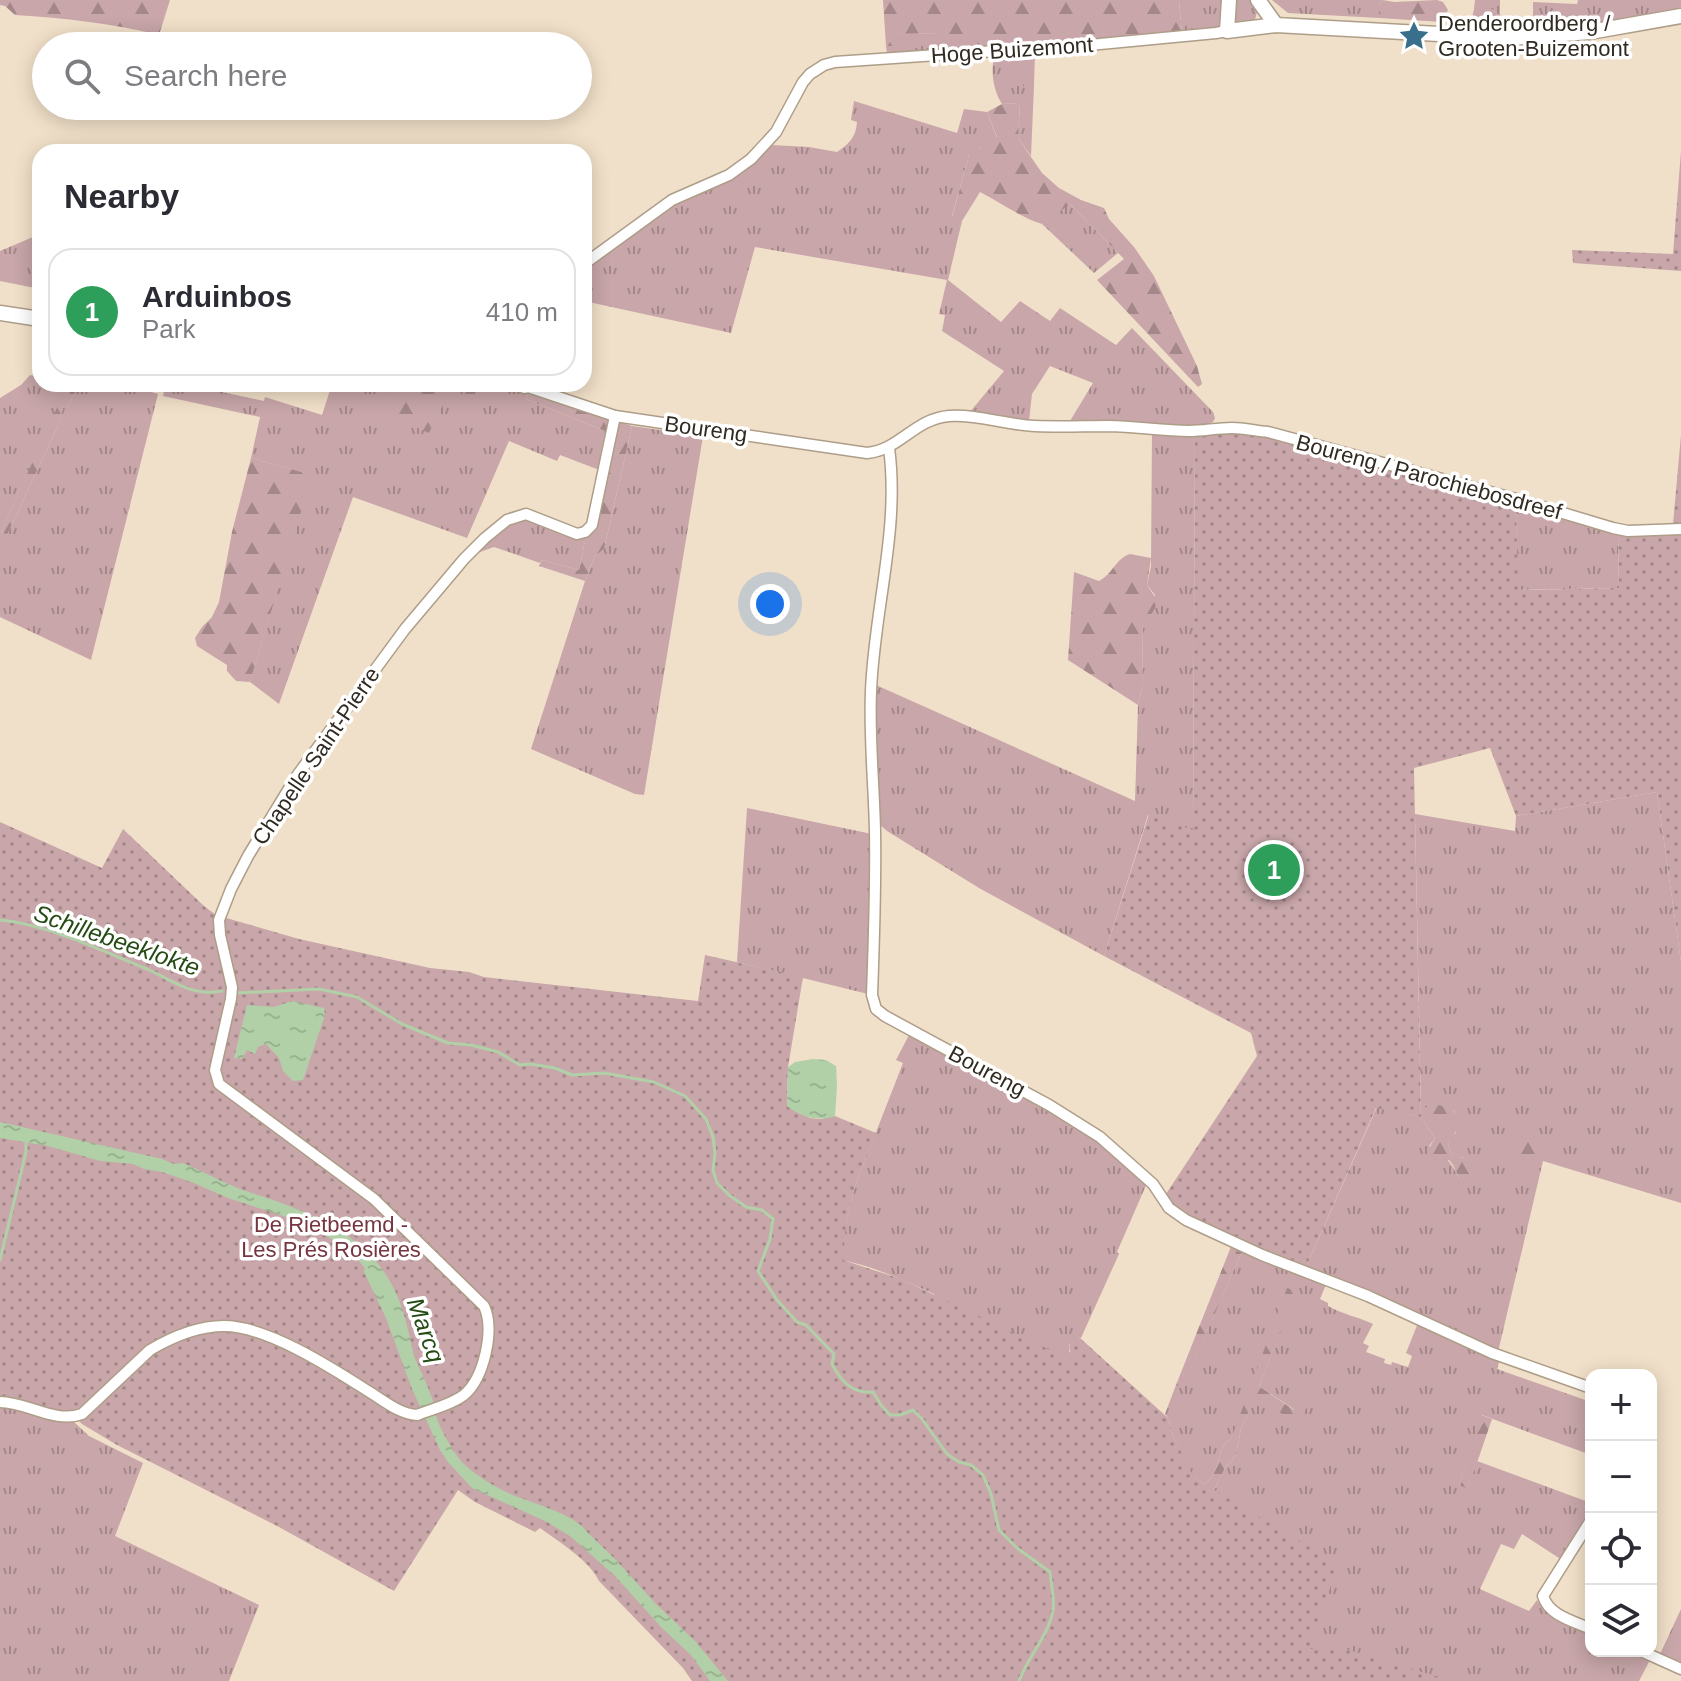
<!DOCTYPE html>
<html lang="en">
<head>
<meta charset="utf-8">
<style>
  :root { --surface:#fff; --page:#f2f2f3; --text:#2b2b33; --muted:#7c7c81; --line:#e1e1e2; --accent:#2563eb }
  body { margin:0; font-family:Arial,sans-serif; background:var(--page); color:var(--text) }
  .controls { position:absolute; right:24px; bottom:24px; display:grid; overflow:hidden; border-radius:16px; box-shadow:0 4px 20px #0003 }
  .controls button { width:72px; height:72px; display:grid; place-items:center; padding:0; border:0; border-bottom:2px solid var(--line); background:var(--surface); color:var(--text); font:40px sans-serif }
  .you { position:absolute; left:770px; top:604px; width:28px; height:28px; margin:-20px; border:6px solid #fff; border-radius:50%; background:#1a73e8; box-shadow:0 0 0 12px #1a73e833 }
  .badge { display:grid; place-items:center; width:52px; height:52px; border-radius:50%; background:var(--accent); color:#fff; font-size:26px; font-weight:700 }
  .pin { position:absolute; translate:-50% -50%; border:4px solid #fff; box-shadow:0 2px 8px #0006 }
  .list { margin:0; padding:0; list-style:none }
  h2 { display:flex; justify-content:space-between; align-items:center; height:104px; margin:0; padding:0 32px; font-size:34px }
  h2 small { font-size:26px; font-weight:400; color:var(--muted) }
  .list li { display:grid; grid-template-columns:52px 1fr auto; gap:24px; align-items:center; box-sizing:border-box; height:128px; margin:0 16px 16px; padding:0 16px; border:2px solid var(--line); border-radius:24px }
  .list b { display:block; font-size:30px; white-space:nowrap }
  .list p { margin:0; font-size:26px; white-space:nowrap; color:var(--muted) }
  .list em { font-size:26px; font-style:normal; color:var(--muted) }
  .icon { flex:none; width:44px; height:44px; fill:none; stroke:currentColor; stroke-width:2; stroke-linecap:round; stroke-linejoin:round }
  .map { position:relative; flex:none; width:1681px; height:1681px; overflow:hidden }
  .search { position:absolute; background:var(--surface); box-shadow:0 4px 20px #0003; left:32px; top:32px; width:560px; height:88px; display:flex; align-items:center; gap:20px; box-sizing:border-box; padding:0 28px; border-radius:44px; color:var(--muted); font-size:30px }
  .panel { position:absolute; background:var(--surface); box-shadow:0 4px 20px #0003; left:32px; top:144px; width:560px; height:248px; border-radius:24px }
  .map>svg:first-child { display:block }
</style>
</head>
<body>
<div class="map">
<svg width="1681" height="1681" viewBox="0 0 1681 1681">
  <defs>
    <pattern id="grass-tufts" width="24" height="20" patternUnits="userSpaceOnUse" patternTransform="scale(2)"><rect width="24" height="20" fill="#c8a6a9"/><path d="M3 7l-1-3M5 7V3M7 7l1-3M15 17l-1-3M17 17v-4M19 17l1-3" fill="none" stroke="#a38789"/></pattern>
    <pattern id="forest-firs" width="22" height="20" patternUnits="userSpaceOnUse" patternTransform="scale(2)"><rect width="22" height="20" fill="#c8a6a9"/><path d="M5 1l3.5 6h-7zM16 11l3.5 6h-7z" fill="#a38789"/></pattern>
    <pattern id="park-dots" width="8" height="8" patternUnits="userSpaceOnUse" patternTransform="scale(2)"><rect width="8" height="8" fill="#c8a6a9"/><path d="M2 2h.1M6 6h.1" fill="none" stroke="#a38789" stroke-width="1.8" stroke-linecap="round"/></pattern>
    <pattern id="water-ripples" width="26" height="14" patternUnits="userSpaceOnUse" patternTransform="scale(2)"><rect width="26" height="14" fill="#b2d0a8"/><path d="M2 4q2-2 4 0t4 0M15 11q2-2 4 0t4 0" fill="none" stroke="#99b390"/></pattern>
  </defs>
  <rect width="100%" height="100%" fill="#f1e0c9"/>
  <!-- grass -->
  <g fill="url(#grass-tufts)" fill-rule="evenodd">
    <polygon points="1179,0 1224,0 1219,29 1182,33"/>
    <path d="M1234,0H1251L1257,12L1255,20C1249,23 1239,25 1233,22Z"/>
    <polygon points="1272,0 1383,0 1379,5 1379,18 1288,13"/>
    <polygon points="1475,0 1500,0 1500,16 1492,9 1474,9"/>
    <polygon points="1578,0 1681,0 1681,12 1579,28 1533,28 1533,2 1577,4"/>
    <polygon points="941,33 960,44 961,51 887,54 886,46 895,46 895,34"/>
    <path d="M995,54H1003L1023,63V85L1034,86L1031,156L1018,138L1020,103L1002,104C993,90 990,70 995,54Z"/>
    <path d="M854,101L957,133L964,109L987,112L997,138L969,155L952,216L962,221L948,280L1001,322L1020,301L1050,321L1060,308L1116,345L1132,328L1213,412L1215,418L1213,422L1202,426L1070,421L1093,383L1050,366L1032,394L1029,421L969,413L1004,371L942,331L945,315L939,314L947,280L755,247L731,333L584,301V268L663,211L751,164L772,145L809,147L837,152C849,144 856,137 857,122L851,120Z"/>
    <polygon points="1069,203 1118,253 1094,273 1042,224"/>
    <polygon points="40,234 40,289 0,281 0,251"/>
    <polygon points="30,375 40,377 40,384 52,384 50,397 61,401 1,532 7,535 56,430 64,405 68,407 79,384 125,384 158,394 91,660 0,617 0,398 21,385"/>
    <polygon points="166,384 222,384 222,392 264,401 265,397 322,415 332,384 394,384 383,412 452,387 472,396 480,384 506,384 529,393 526,399 605,431 600,456 604,458 602,471 560,455 557,461 509,441 467,538 353,497 279,704 250,682 311,475 251,458 260,417 163,396"/>
    <polygon points="632,426 703,436 644,795 635,794 531,749 585,581 595,556 604,549"/>
    <polygon points="1152,432 1195,435 1193,831 1148,815 1104,956 979,888 887,831 879,824 876,685 1135,801 1138,705 1142,688 1143,620 1155,595 1147,585 1151,566"/>
    <polygon points="1516,505 1588,527 1618,535 1619,588 1517,590"/>
    <path d="M527,519L576,537L588,538L585,541L579,570L542,560L540,563L494,547L480,552L478,549C493,537 507,522 527,519Z"/>
    <path d="M1657,792L1681,962V1203L1543,1161L1498,1352L1306,1267L1377,1107L1421,1117L1435,1138L1429,1146C1444,1157 1451,1160 1459,1178H1466L1469,1157L1457,1158L1452,1156L1448,1144L1451,1136L1456,1133L1455,1112C1443,1103 1433,1104 1421,1110L1415,814L1515,831L1516,816Z"/>
    <polygon points="747,808 872,834 868,994 737,962"/>
    <path d="M910,1033L1094,1137L1147,1183L1117,1252L1119,1254L1081,1338L1079,1337L1069,1344V1351L1186,1464L1174,1438L1168,1418L1165,1414L1176,1385L1182,1388L1243,1249L1327,1282L1320,1299L1328,1303V1306C1342,1314 1358,1317 1373,1324L1363,1343L1369,1346L1366,1352L1385,1359L1384,1363L1391,1365L1392,1362L1408,1367L1412,1356L1406,1353L1418,1323L1500,1359L1497,1369L1591,1402V1455L1482,1415L1459,1485L1468,1488L1477,1461L1591,1503V1513L1562,1560L1522,1534L1514,1549L1501,1544L1480,1589L1529,1611L1537,1600C1549,1619 1571,1624 1591,1633V1651H1634L1651,1658L1639,1681H1080L934,1294C903,1280 871,1265 837,1259L855,1186L903,1063L896,1060ZM1296,1292L1259,1386L1295,1410L1256,1394L1241,1429L1236,1454L1232,1461L1226,1466L1214,1490L1192,1487L1194,1478L1205,1484C1224,1468 1214,1449 1231,1439Z"/>
    <polygon points="0,1404 67,1419 74,1422 89,1436 143,1463 115,1536 259,1605 229,1681 0,1681"/>
    <polygon points="1681,1609 1681,1664 1660,1654"/>
  </g>
  <!-- forest -->
  <g fill="url(#forest-firs)">
    <path d="M0,0H170L159,35C110,23 65,18 15,15L5,6L0,5Z"/>
    <polygon points="883,0 1179,0 1182,33 961,51 960,44 942,45 941,33 896,34 896,46 886,46"/>
    <polygon points="1383,0 1394,2 1437,0 1443,2 1448,10 1442,22 1379,18 1379,5"/>
    <polygon points="1474,9 1492,9 1500,16 1498,26 1473,24 1472,18"/>
    <polygon points="1035,52 1034,86 1023,86 1023,63 1003,62 1003,54"/>
    <path d="M1020,103L1018,138L1042,173L1059,188L1081,200L1104,208L1109,219L1134,247L1154,276L1197,366L1202,384L1198,387L1097,280L1124,259L1070,204L1042,224C1020,217 1001,203 980,192L962,221L952,217L969,155L961,150L963,147L969,145L980,149L985,136L997,137L987,112L1002,104Z"/>
    <polygon points="52,384 79,384 68,407 64,406 56,430 7,535 1,532 60,401 49,397"/>
    <polygon points="394,384 480,384 473,397 452,387 429,433 382,412"/>
    <polygon points="529,393 632,426 604,549 595,556 585,581 539,566 542,560 579,570 585,541 597,525 610,459 600,457 605,431 526,399"/>
    <polygon points="251,458 312,475 250,682 236,681 227,671 227,665 197,646 195,638 202,627 212,617 219,602 232,532"/>
    <path d="M1130,554L1151,558L1147,585L1157,600C1155,611 1152,615 1143,620L1142,688L1138,705L1068,660L1074,572L1099,581C1113,574 1115,559 1130,554Z"/>
    <path d="M1432,1104L1450,1107L1461,1120C1459,1130 1452,1135 1448,1144L1452,1156L1461,1158L1475,1154L1483,1160L1484,1168L1466,1178H1459L1453,1165L1449,1160L1436,1168C1424,1160 1428,1148 1435,1138L1421,1117V1110Z"/>
    <polygon points="1526,1138 1535,1145 1543,1161 1522,1156 1513,1157 1515,1144"/>
    <polygon points="1232,1244 1243,1249 1182,1389 1176,1385"/>
    <path d="M1287,1288L1297,1291L1259,1386L1294,1410L1304,1398L1310,1403L1296,1424L1256,1395L1241,1429L1236,1454L1232,1461L1226,1466L1214,1490L1209,1493L1194,1478L1205,1484C1224,1468 1214,1449 1231,1439Z"/>
    <polygon points="1481,1415 1492,1419 1468,1489 1459,1485"/>
  </g>
  <!-- park -->
  <g fill="url(#park-dots)">
    <polygon points="1681,151 1681,271 1573,263 1572,250 1673,254"/>
    <polygon points="1230,432 1268,438 1516,505 1518,590 1619,588 1618,535 1629,536 1672,535 1681,435 1681,962 1657,792 1516,816 1490,748 1414,768 1421,1117 1376,1108 1306,1267 1196,1221 1172,1204 1166,1194 1257,1056 1251,1033 1104,956 1149,814 1193,830 1195,435"/>
    <path d="M0,822L102,868L123,829L204,906L216,915L299,939L430,968L469,972L484,977L698,1001L705,955L803,977L788,1067L787,1106L810,1118L820,1119L835,1116L876,1133L855,1186L846,1223L843,1260L901,1279L1044,1347L1067,1360L1074,1358C1068,1350 1068,1346 1072,1338L1079,1337L1168,1418L1174,1438L1194,1478L1338,1564L1310,1649L1342,1648L1452,1681H692L683,1668L599,1581C590,1561 558,1541 540,1528L535,1532L475,1502L458,1490L394,1591L279,1527L117,1445L82,1424L77,1419L0,1400Z"/>
  </g>
  <!-- water -->
  <g fill="url(#water-ripples)">
    <polygon points="292,1001 324,1008 325,1015 303,1080 293,1081 283,1071 279,1058 266,1044 258,1047 255,1054 247,1050 242,1059 234,1058 247,1005 274,1007"/>
    <path d="M813,1059L826,1060L836,1066L837,1086L835,1116C818,1122 801,1117 787,1106L788,1067L795,1062Z"/>
    <path d="M0,1122L162,1159L174,1164L183,1163C200,1170 216,1179 233,1186C246,1192 260,1195 273,1200C340,1224 390,1252 407,1326C410,1336 411,1346 414,1356C420,1371 428,1385 433,1401C435,1404 435,1409 435,1412C438,1426 452,1450 461,1461C472,1473 490,1484 506,1492C525,1501 576,1514 586,1531L615,1559L656,1604L695,1641L728,1681H710L691,1655L662,1628L615,1576L570,1536L547,1522L472,1488L448,1462L440,1450L412,1389L386,1318L364,1272L365,1268L350,1251L308,1224L228,1198L194,1183L162,1172L144,1169L133,1164L100,1161L48,1146L0,1138Z"/>
  </g>
  <g fill="none" stroke-linecap="round" stroke-linejoin="round">
    <!-- stream -->
    <g stroke="#b2d0a8" stroke-width="3">
      <path d="M0,920C46,924 103,951 147,969C165,977 183,990 204,992C209,993 216,992 222,991"/>
      <path d="M237,993L319,989L357,997L402,1024L448,1043L471,1045L498,1052L520,1065L530,1064L555,1068L572,1075L604,1073L654,1082L685,1096L706,1119L713,1137L715,1153L713,1170L717,1183L729,1195L746,1207L762,1210L773,1219L770,1239L758,1271L777,1300L797,1322L806,1325L834,1354L832,1364C841,1381 852,1394 873,1392L881,1405L890,1415H900L913,1410L922,1419L947,1454L959,1462L971,1465L983,1475L991,1494L999,1530L1017,1548L1050,1572C1051,1584 1055,1599 1053,1611C1048,1636 1028,1657 1019,1681"/>
      <polyline points="0,1260 26,1152 26,1143"/>
    </g>
    <!-- street casing -->
    <g stroke="#ae9d88" stroke-width="13">
      <g id="street">
        <polyline points="584,264 672,200 729,175 751,159 776,132 803,82 810,74 824,65 835,62 1100,44 1216,33 1227,31"/>
        <path d="M525,384V386L615,416L867,453C900,450 914,419 949,416C978,414 1006,425 1035,426C1059,427 1084,426 1109,426C1135,427 1162,430 1189,431C1203,431 1217,428 1232,428C1244,428 1256,431 1268,432L1516,499L1613,528L1628,531L1681,529"/>
        <path d="M889,448C900,529 874,610 871,691C869,737 874,784 875,831C876,886 874,940 872,995L876,1009L885,1016L1049,1105L1100,1137L1153,1184L1169,1208L1186,1220L1262,1255L1368,1296L1492,1353L1591,1388"/>
        <path d="M0,1402C27,1402 55,1424 82,1414L150,1350C172,1337 197,1326 224,1326C267,1326 332,1368 368,1391C383,1400 399,1414 417,1415C432,1409 451,1405 464,1395C484,1378 495,1330 484,1306L374,1199L219,1084L215,1070L231,999L232,987L220,935L219,920L231,889L248,856L296,777L405,629L464,559L485,538L507,520L526,514L577,534L585,532L592,525L615,416"/>
        <path d="M1591,1520L1543,1596C1549,1616 1574,1621 1591,1629"/>
        <polyline points="1641,1651 1681,1669"/>
      </g>
    </g>
    <!-- secondary casing -->
    <g stroke="#ae9d88" stroke-width="17">
      <g id="secondary">
        <polyline points="1229,0 1227,31 1276,25 1511,38 1590,32 1681,16"/>
        <polyline points="1258,0 1276,25"/>
        <polyline points="0,313 40,319"/>
        <polyline points="519,384 525,386"/>
      </g>
    </g>
    <!-- street -->
    <use href="#street" stroke="#fff" stroke-width="10"/>
    <!-- secondary -->
    <use href="#secondary" stroke="#fff" stroke-width="14"/>
  </g>
  <!-- icons -->
  <defs>
    <g id="sight-bare" transform="scale(2.4)"><path d="M0-6L1.8-2.2L6-1.7L2.9 1.2L3.7 5.4L0 3.3L-3.7 5.4L-2.9 1.2L-6-1.7L-1.8-2.2Z" fill="#386f8a" stroke="#fff" stroke-width="2.5" paint-order="stroke"/></g>
  </defs>
  <g fill-rule="evenodd">
    <use href="#sight-bare" x="1414" y="36"/>
  </g>
  <g text-anchor="middle" dominant-baseline="central" stroke-width="7" stroke-linejoin="round" paint-order="stroke">
    <!-- poi labels -->
    <g font-size="22" fill="#302a21" stroke="#fff" text-anchor="start">
      <text x="1438" y="23">Denderoordberg /<tspan x="1438" dy="25">Grooten-Buizemont</tspan></text>
    </g>
    <!-- street labels -->
    <g font-size="22" fill="#302a21" stroke="#fff">
      <text transform="translate(1012 50) rotate(-4)">Hoge Buizemont</text>
      <text transform="translate(706 429) rotate(8)">Boureng</text>
      <text transform="translate(1429 477) rotate(15)">Boureng / Parochiebosdreef</text>
      <text transform="translate(316 756) rotate(-56)">Chapelle Saint-Pierre</text>
      <text transform="translate(987 1071) rotate(28)">Boureng</text>
    </g>
    <!-- park labels -->
    <g font-size="22" fill="#773540" stroke="#fff">
      <text x="331" y="1224">De Rietbeemd -<tspan x="331" dy="25">Les Prés Rosières</tspan></text>
    </g>
    <!-- water labels -->
    <g font-size="24" font-style="italic" fill="#254b14" stroke="#fff">
      <text transform="translate(117 940) rotate(19)">Schillebeeklokte</text>
      <text transform="translate(426 1330) rotate(70)">Marcq</text>
    </g>
  </g>
</svg>
<div class="controls">
<button>+</button>
<button>−</button>
<button><svg class="icon" aria-label="locate" viewBox="0 0 24 24"><circle cx="12" cy="12" r="6"/><path d="M12 2v4M12 18v4M2 12h4M18 12h4"/></svg></button>
<button><svg class="icon" aria-label="layers" viewBox="0 0 24 24"><path d="M12 4l9 5-9 5-9-5zM3 14l9 5 9-5"/></svg></button>
</div>
<div class="you"></div>
<div class="pin badge" style="left:1274px;top:870px;background:#2e9e5b">1</div>
<div class="search"><svg class="icon" aria-label="search" viewBox="0 0 24 24"><circle cx="10" cy="10" r="6"/><path d="M15 15l6 6"/></svg>Search here</div>
<section class="panel">
<h2>Nearby<small></small></h2>
<ul class="list">
<li><span class="badge" style="background:#2e9e5b">1</span><div><b>Arduinbos</b><p>Park</p></div><em>410 m</em></li>
</ul>
</section>
</div>
</body>
</html>
